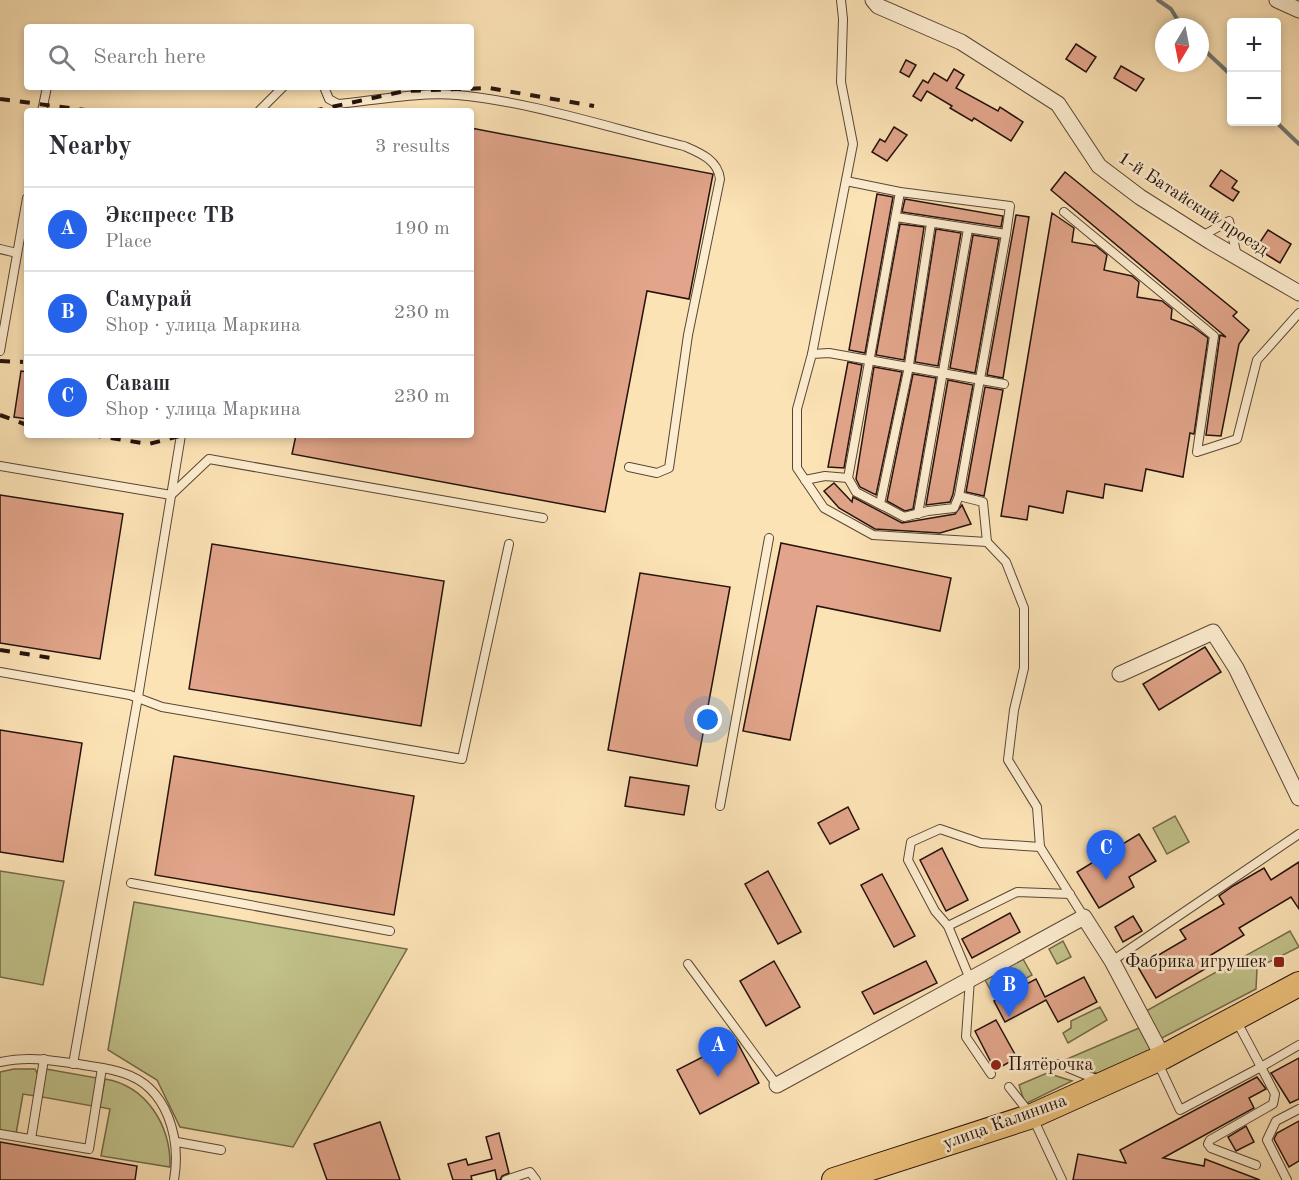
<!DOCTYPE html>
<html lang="en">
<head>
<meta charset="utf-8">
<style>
  :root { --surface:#fff; --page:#f2f2f3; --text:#2b2b33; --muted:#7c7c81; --line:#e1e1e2; --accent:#2563eb }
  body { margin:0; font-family:"Old Standard TT",serif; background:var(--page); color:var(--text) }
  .controls { position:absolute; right:18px; top:18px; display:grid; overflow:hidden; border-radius:6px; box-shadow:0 3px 9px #0003 }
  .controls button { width:54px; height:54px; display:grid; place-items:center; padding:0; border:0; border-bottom:2px solid var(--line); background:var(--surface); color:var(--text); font:30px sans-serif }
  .compass { position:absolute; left:1155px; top:18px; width:54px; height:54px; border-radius:50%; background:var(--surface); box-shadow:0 3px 9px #0003; rotate:190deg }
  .you { position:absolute; left:708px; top:720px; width:21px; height:21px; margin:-15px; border:4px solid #fff; border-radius:50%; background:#1a73e8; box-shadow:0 0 0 9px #1a73e833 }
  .badge { display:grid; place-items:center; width:39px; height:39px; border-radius:50%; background:var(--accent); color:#fff; font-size:20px; font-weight:700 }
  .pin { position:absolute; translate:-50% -50px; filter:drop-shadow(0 2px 3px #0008) }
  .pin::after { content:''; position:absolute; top:32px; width:21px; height:18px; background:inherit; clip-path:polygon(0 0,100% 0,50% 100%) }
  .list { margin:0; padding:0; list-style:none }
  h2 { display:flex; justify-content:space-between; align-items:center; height:78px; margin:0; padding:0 24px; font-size:26px }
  h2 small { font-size:20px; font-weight:400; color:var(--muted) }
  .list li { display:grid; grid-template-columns:39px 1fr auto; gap:18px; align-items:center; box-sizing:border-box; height:84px; padding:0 24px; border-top:2px solid var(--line) }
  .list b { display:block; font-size:22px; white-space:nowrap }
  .list p { margin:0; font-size:20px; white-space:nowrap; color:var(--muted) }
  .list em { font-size:20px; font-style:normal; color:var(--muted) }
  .icon { flex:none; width:33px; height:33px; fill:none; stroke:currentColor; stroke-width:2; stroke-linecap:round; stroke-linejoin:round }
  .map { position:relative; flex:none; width:1299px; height:1180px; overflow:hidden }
  .search { position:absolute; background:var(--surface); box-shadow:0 3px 9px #0003; left:24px; top:24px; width:450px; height:66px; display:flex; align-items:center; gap:15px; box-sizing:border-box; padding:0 21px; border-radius:6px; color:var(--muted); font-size:22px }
  .panel { position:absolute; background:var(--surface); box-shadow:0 3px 9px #0003; left:24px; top:108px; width:450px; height:330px; border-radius:6px }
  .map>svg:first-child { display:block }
</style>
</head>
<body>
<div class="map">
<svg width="1299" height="1180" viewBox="0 0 1299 1180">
  <rect width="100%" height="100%" fill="#fce3b6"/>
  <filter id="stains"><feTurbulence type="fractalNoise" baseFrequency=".00333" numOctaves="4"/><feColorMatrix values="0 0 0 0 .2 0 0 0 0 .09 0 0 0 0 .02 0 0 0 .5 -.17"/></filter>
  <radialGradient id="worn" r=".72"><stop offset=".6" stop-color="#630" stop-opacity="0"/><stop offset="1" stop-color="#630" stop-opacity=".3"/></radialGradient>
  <!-- green -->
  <g fill="#c2c38b" stroke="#736a4c" stroke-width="1.5">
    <polygon points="1175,816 1189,842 1167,854 1153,828"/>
    <polygon points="0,871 64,881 43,985 0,977"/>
    <polygon points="134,902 407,949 293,1147 180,1127 157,1080 108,1050"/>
    <polygon points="1290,931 1299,947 1257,968 1256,989 1160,1039 1146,1011"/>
    <polygon points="1063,941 1071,957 1057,964 1049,949"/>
    <polygon points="1023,959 1032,975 994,996 985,980"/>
    <polygon points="1100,1007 1107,1020 1068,1043 1063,1033 1071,1028 1071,1021"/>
    <polygon points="1139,1028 1151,1050 1098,1074 1067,1059"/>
    <polygon points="14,1069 35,1069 38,1075 35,1096 23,1094 16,1134 0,1131 0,1072"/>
    <polygon points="46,1069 97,1078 92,1106 42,1097"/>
    <polygon points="1047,1073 1072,1081 1025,1104 1019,1085"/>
    <path d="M105,1079C147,1086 171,1126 170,1167L101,1156L110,1109L100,1107Z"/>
  </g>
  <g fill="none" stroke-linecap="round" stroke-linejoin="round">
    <!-- stream -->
    <g stroke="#717774" stroke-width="4">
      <polyline points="1158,0 1171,9 1182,27"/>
      <polyline points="1200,46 1232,76"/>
      <polyline points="1276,122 1299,144"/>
    </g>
  </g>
  <!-- building -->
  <g fill="#e2a58b" stroke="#24120c" stroke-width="1.5">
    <polygon points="1076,44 1096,57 1086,72 1066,59"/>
    <polygon points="906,60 916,65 909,77 900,72"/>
    <polygon points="1121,66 1144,79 1136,91 1114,78"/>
    <polygon points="954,69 964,75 956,88 998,111 1000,107 1023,122 1011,141 974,118 972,121 950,108 952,106 927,91 921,101 913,96 923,80 928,83 934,73 947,81"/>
    <polygon points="894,127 907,135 887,161 872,152 880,139 885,142"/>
    <polygon points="471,128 713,174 689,299 647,291 605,512 292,454 296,435 471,435"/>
    <polygon points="1221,170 1237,181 1232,188 1239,192 1233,201 1210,186"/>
    <polygon points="1065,172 1237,312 1233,316 1249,330 1239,344 1221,436 1206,435 1220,335 1226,337 1051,190"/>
    <polygon points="877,194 893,197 865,353 849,350"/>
    <polygon points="905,199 1003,216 1001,227 902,212"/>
    <polygon points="1052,213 1074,228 1072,242 1096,246 1107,255 1104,270 1132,276 1139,282 1137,297 1162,301 1172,309 1171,319 1193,327 1208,338 1194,434 1190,433 1183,477 1146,469 1142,491 1105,484 1103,498 1067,491 1063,513 1029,506 1027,520 1001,516"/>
    <polygon points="1016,215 1029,217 1003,378 987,375"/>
    <polygon points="900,224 924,227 904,360 876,355"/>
    <polygon points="936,229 961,233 938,366 915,362"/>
    <polygon points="1268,230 1291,244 1280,263 1256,248"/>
    <polygon points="973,235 999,239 975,373 950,368"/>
    <polygon points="848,362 862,365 844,468 828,467"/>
    <polygon points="874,367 902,372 876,495 860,487 856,479"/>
    <polygon points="21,371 27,372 27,419 14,417"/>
    <polygon points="913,374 936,378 913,509 905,511 887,501"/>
    <polygon points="948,380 973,385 953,494 950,502 926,505"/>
    <polygon points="985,387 1003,390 984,496 966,492"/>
    <polygon points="834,483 852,502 853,497 902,523 955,514 962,505 971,524 940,533 875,529 839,508 824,491"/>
    <polygon points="0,495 123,514 100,659 0,643"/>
    <polygon points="781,543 951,578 940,631 817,606 790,740 743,731"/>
    <polygon points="212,544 444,581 421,726 189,689"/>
    <polygon points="640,573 730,587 697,766 608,750"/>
    <polygon points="1205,647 1221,672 1159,710 1143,684"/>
    <polygon points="0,730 82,743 63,862 0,852"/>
    <polygon points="174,756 414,796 394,915 155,875"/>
    <polygon points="630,777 689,786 684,815 625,806"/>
    <polygon points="848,807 859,829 830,844 818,823"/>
    <polygon points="1139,834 1156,861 1129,877 1134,887 1099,908 1077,872"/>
    <polygon points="942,848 968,900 946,911 920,860"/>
    <polygon points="1299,862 1299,909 1291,897 1239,928 1244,935 1201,961 1205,969 1156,998 1138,967 1186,939 1180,930 1224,904 1219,896 1233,886 1264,868 1271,880"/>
    <polygon points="768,871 801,932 778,944 745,884"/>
    <polygon points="882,874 915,936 894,947 861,885"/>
    <polygon points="1010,913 1020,932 972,958 962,939"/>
    <polygon points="1133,916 1142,931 1123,942 1115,927"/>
    <polygon points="774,961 800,1007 766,1026 740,981"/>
    <polygon points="926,961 937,983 874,1014 862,992"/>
    <polygon points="1084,977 1097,1002 1058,1022 1046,1000 1005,1022 994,1001 1036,979 1045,997"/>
    <polygon points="996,1020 1017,1058 995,1070 975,1031"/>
    <polygon points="736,1040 759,1083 700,1114 677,1070"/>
    <polygon points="1299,1058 1299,1099 1290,1103 1271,1073"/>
    <polygon points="1257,1077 1266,1089 1249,1098 1254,1108 1163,1158 1204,1166 1205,1159 1260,1180 1073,1180 1078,1154 1126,1163 1120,1150"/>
    <polygon points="1299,1121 1299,1161 1289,1167 1274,1139 1277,1133"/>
    <polygon points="380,1122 400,1180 327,1180 314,1144"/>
    <polygon points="1246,1126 1254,1142 1236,1151 1228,1137"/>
    <polygon points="499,1133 509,1173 502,1176 500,1180 497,1180 495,1170 471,1176 472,1180 453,1180 448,1164 466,1159 468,1165 492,1159 486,1137"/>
    <polygon points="0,1142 137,1166 135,1180 0,1180"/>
  </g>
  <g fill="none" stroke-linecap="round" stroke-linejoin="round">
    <!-- service casing -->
    <g stroke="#5a4636" stroke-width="10">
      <g id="service">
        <path d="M324,87L329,99L338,104C377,100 418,92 457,95C533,102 610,128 684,146C700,153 718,160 720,179L688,335L669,468L657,473L629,467"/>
        <polyline points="42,111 47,87"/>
        <polyline points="259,111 283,87"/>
        <polyline points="846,181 900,192 1010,206 1006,234"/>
        <polyline points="1064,212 1214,336 1197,452 1237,439 1257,360 1299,313"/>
        <polyline points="896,217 1006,234 959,496 954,508 928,511 904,517 880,504 908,371 931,223"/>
        <polyline points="1202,236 1229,221 1237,256"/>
        <polyline points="0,249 17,253"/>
        <polyline points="0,351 27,198"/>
        <polyline points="812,354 853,144 841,82 843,19 841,0"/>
        <polyline points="1004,384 829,353 812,354 797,409 797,468 824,508 873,535 987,542 1006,562 1024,608 1024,668 1014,710 1008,760 1037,807 1040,847 1084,917"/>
        <polyline points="0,466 171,495 209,459 543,518"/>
        <polyline points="805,480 825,476 848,478"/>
        <polyline points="959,496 983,502 987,542"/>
        <polyline points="883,506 856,492 848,478 900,192"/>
        <polyline points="918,514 968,229"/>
        <polyline points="0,672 130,695 162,707 462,759 509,544"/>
        <polyline points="720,806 769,538"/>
        <polyline points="1040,847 981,843 940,829 911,842 908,860 935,911 948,926 1017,892 1070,894"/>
        <polyline points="131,883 390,931"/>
        <polyline points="948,926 970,979 966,1037 991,1074"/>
        <polyline points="1112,961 1299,834"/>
        <polyline points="688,964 777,1085"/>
        <polyline points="1236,1020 1261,1067 1299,1045"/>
        <path d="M0,1062C27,1056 51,1060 78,1064C93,1067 109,1068 123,1073C168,1087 181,1139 174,1180"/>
        <polyline points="1158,1063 1180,1110 1261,1067 1275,1094 1273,1104 1210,1140 1208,1144 1211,1148 1256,1165"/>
        <polyline points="73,1064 138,697 181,435"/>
        <polyline points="1059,1064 1098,1080"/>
        <polyline points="1009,1087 1032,1116 1062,1180"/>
        <polyline points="0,1134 89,1149 102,1068"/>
        <polyline points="31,1139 44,1059"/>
        <polyline points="177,1142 221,1150"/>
        <polyline points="506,1180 530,1172 536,1180"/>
        <polyline points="1287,1180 1267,1140 1276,1121 1299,1109"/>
      </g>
    </g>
    <!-- minor casing -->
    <g stroke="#5a4636" stroke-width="17">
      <g id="minor">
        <polyline points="873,0 878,6 961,42 1058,104 1099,166 1140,197 1211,242 1299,293"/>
        <polyline points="1277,0 1299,10"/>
        <polyline points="1120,674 1213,632 1236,668 1299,798"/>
        <polyline points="777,1085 1084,917 1112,961 1163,1057"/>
      </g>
    </g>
    <!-- primary casing -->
    <g stroke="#24120c" stroke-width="26">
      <polyline id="primary" points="834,1180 1032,1116 1163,1057 1299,984"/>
    </g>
    <!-- service -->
    <use href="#service" stroke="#fdedd0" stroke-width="8"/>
    <!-- minor -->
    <use href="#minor" stroke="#fdedd0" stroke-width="15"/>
    <!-- primary -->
    <use href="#primary" stroke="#eec27b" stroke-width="24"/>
    <!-- rail -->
    <g stroke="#24120c" stroke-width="4" stroke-dasharray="10 10" stroke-linecap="butt">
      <polyline points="0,99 93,111"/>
      <polyline points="313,111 405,91 489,88 594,106"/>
      <polyline points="0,361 23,362"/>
      <polyline points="0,415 27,425"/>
      <polyline points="91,435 149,444 183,435"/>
      <polyline points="0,650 58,659"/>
    </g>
  </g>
  <!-- markers -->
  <g fill="#8f2418" stroke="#fdedd0" stroke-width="2">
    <rect x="1273" y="956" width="12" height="12" rx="3"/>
    <circle cx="996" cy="1065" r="6"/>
  </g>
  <g text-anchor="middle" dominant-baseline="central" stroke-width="5" stroke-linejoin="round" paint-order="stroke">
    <!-- street labels -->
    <g font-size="18" fill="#24120c" stroke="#fdedd0">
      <text transform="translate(1193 204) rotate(33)">1-й Батайский проезд</text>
      <text transform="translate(1005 1122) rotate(-20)">улица Калинина</text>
    </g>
    <!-- poi labels -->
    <g font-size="18" fill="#24120c" stroke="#fdedd0" text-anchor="end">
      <text x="1267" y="962">Фабрика игрушек</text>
      <text x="1008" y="1065" text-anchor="start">Пятёрочка</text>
    </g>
  </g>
  <rect width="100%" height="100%" filter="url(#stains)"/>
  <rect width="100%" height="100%" fill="url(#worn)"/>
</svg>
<div class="controls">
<button>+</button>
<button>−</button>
</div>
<svg class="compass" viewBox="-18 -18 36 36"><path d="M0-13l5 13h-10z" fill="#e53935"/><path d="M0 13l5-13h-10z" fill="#7c7c81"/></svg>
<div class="you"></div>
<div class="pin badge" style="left:718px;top:1077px">A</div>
<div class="pin badge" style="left:1009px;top:1017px">B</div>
<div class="pin badge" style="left:1106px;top:880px">C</div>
<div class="search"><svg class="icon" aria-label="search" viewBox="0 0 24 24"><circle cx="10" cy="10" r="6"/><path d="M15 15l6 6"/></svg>Search here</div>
<section class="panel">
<h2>Nearby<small>3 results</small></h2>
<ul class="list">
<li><span class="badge">A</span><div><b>Экспресс ТВ</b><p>Place</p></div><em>190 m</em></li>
<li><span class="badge">B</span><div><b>Самурай</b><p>Shop · улица Маркина</p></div><em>230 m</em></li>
<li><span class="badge">C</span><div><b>Саваш</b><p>Shop · улица Маркина</p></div><em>230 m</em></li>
</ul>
</section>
</div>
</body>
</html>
